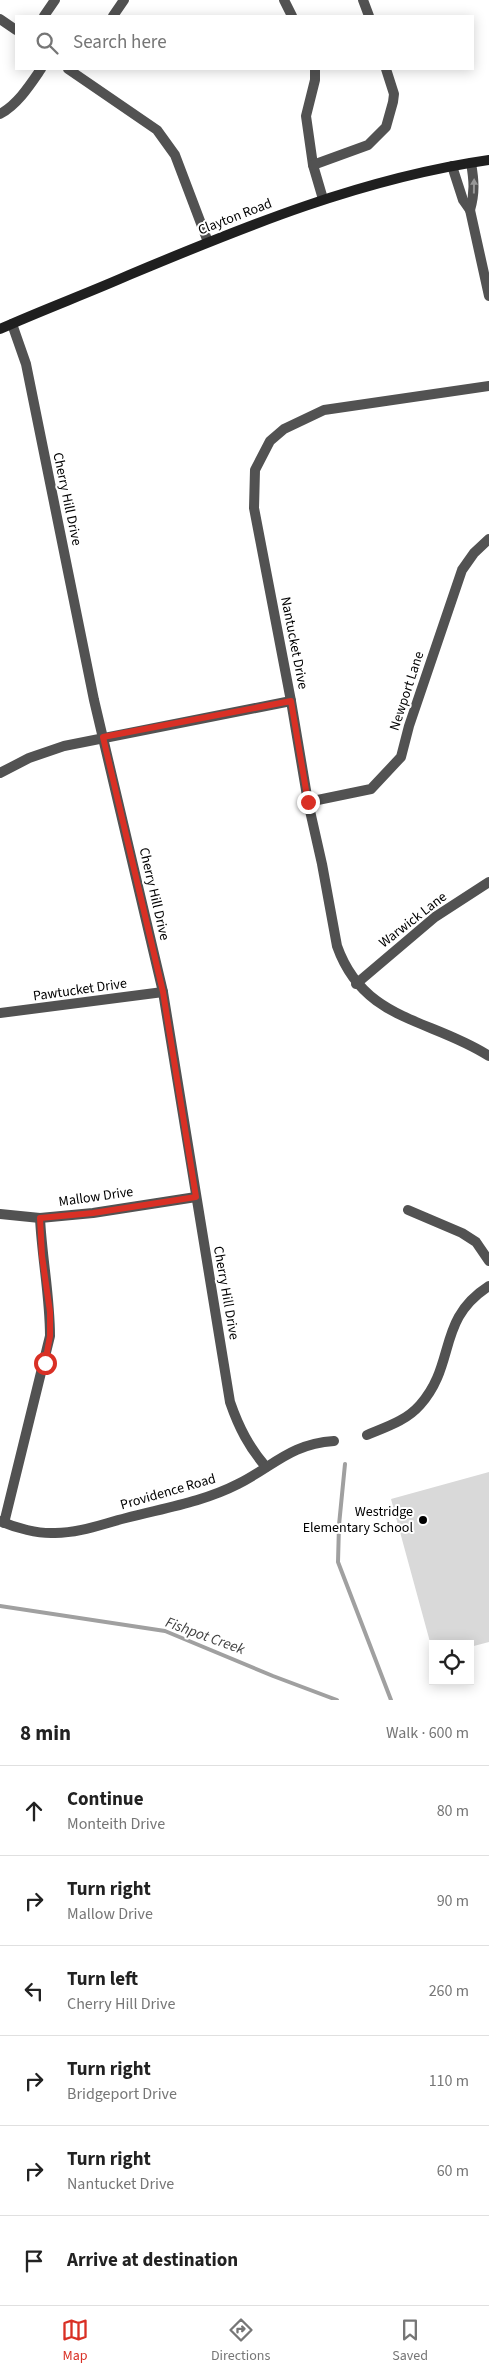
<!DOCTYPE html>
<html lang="en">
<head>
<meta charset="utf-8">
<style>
  :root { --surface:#fff; --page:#f2f2f2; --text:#222; --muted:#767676; --line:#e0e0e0; --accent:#d93025 }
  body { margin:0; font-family:"Source Sans 3",sans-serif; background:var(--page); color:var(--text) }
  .controls { position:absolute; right:15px; bottom:15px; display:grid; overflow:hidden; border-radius:0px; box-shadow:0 2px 12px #0003 }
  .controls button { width:45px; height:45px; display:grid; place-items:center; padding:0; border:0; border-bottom:1px solid var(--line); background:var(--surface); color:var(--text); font:25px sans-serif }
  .stop { position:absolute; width:15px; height:15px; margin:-11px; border:4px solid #d93025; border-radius:50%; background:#fff }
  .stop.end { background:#d93025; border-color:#fff; box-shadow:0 1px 5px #0008 }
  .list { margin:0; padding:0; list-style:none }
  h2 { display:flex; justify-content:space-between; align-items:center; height:65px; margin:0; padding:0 20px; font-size:21px }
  h2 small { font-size:16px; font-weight:400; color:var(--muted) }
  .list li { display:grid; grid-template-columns:32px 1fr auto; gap:15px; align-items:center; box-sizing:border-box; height:90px; padding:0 20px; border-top:1px solid var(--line) }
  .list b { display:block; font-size:19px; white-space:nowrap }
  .list p { margin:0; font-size:16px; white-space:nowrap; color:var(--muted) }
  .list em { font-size:16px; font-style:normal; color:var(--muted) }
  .icon { flex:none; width:28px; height:28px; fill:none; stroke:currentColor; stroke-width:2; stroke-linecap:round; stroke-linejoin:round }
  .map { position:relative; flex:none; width:489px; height:1700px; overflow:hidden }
  .search { position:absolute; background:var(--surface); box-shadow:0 2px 12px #0003; left:15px; right:15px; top:15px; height:55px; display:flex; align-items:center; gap:12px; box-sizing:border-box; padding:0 18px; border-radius:0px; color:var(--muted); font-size:19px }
  .sheet { height:605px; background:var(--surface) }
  nav { display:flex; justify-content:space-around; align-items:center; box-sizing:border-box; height:70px; border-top:1px solid var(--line); background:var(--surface); font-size:14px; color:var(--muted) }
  nav a { display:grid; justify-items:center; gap:2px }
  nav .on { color:var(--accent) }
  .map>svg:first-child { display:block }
</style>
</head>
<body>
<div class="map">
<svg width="489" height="1700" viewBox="0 0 489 1700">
  <rect width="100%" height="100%" fill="#fff"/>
  <!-- grass -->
  <polygon fill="#d9d9d9" points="489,1472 489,1642 470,1647 470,1644 433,1644 433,1653 391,1499"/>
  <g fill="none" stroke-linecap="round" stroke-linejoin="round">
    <!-- stream -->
    <g stroke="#a0a0a0" stroke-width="4">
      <polyline points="345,1464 339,1525 338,1562 391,1700"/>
      <polyline points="0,1606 165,1631 273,1676 337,1700"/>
    </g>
    <!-- street -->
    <g stroke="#525252" stroke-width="10">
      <polyline points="284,0 292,16"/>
      <polyline points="363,0 369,16"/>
      <polyline points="44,16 55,0"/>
      <polyline points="113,16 124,0"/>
      <polyline points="0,19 16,30"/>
      <polyline points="68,69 157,130 175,155 208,242"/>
      <polyline points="315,69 315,80 306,116 313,165 323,199"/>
      <path d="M0,114C18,104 30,85 41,69"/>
      <polyline points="313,165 368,145 386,127 393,102 394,94 386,69"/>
      <polyline points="452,166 463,200 470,210 489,296"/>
      <path d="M470,210C475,193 474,180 471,163"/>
      <path d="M12,324L26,364L94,700L163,992L230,1402C239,1428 249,1447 266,1467"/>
      <path d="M489,386L324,410L284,429L270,441L255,470L254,508L291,701L308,802L322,864L337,946C364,1022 430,1018 489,1056"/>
      <polyline points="0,773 29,758 64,746 291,701"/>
      <polyline points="308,802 371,789 401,757 409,726 462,570 474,553 489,539"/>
      <polyline points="356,984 435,917 489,882"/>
      <polyline points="0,1013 163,992"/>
      <polyline points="408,1210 462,1233 476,1242 489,1261"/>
      <polyline points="0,1214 40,1218 93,1213 196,1197"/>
      <path d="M367,1435C386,1427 406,1421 420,1405C457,1363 436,1320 489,1286"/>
      <path d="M0,1521C16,1528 38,1534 55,1533C80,1533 102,1524 126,1518C164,1508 203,1502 238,1484C274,1466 290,1444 334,1441"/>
      <path d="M4,1523L50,1336C50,1297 42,1258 40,1218"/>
    </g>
    <!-- secondary -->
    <path stroke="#1f1f1f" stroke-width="10" d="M0,329C42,310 86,294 129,275C246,226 363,178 489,160"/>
  </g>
  <!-- one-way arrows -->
  <defs><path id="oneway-solid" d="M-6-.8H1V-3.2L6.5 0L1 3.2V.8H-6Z" transform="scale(1.25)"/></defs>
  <use fill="#979797" href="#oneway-solid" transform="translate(474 186) rotate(-89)"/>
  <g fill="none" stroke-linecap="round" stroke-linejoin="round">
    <!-- route -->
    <polyline stroke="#d93025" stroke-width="6" points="45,1363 50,1336 50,1312 42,1256 40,1218 93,1213 196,1197 163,992 103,737 291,701 308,802"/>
  </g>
  <!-- markers -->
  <circle fill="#000" stroke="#fff" stroke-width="2" cx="423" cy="1520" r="5"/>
  <g text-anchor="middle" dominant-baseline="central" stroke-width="4" stroke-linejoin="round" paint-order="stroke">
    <!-- street labels -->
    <g font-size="14" fill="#000" stroke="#fff">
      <text transform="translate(235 217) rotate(-21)">Clayton Road</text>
      <text transform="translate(67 499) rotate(78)">Cherry Hill Drive</text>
      <text transform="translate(294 643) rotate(79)">Nantucket Drive</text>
      <text transform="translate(407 691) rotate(-72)">Newport Lane</text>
      <text transform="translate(154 894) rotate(77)">Cherry Hill Drive</text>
      <text transform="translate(413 920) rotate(-38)">Warwick Lane</text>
      <text transform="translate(80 990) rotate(-8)">Pawtucket Drive</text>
      <text transform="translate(96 1197) rotate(-8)">Mallow Drive</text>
      <text transform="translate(226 1293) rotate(80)">Cherry Hill Drive</text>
      <text transform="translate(168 1492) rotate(-16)">Providence Road</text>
    </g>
    <!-- poi labels -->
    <g font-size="14" fill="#000" stroke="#fff" text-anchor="end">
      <text x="413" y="1512">Westridge<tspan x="413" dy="16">Elementary School</tspan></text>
    </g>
    <!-- water labels -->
    <g font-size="15" font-style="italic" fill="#414141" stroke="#fff">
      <text transform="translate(205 1636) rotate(20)">Fishpot Creek</text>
    </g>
  </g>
</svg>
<div class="controls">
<button><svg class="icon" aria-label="locate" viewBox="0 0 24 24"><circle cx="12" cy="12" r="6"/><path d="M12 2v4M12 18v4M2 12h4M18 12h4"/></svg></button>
</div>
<div class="stop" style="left:45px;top:1363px"></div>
<div class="stop end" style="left:308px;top:802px"></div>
<div class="search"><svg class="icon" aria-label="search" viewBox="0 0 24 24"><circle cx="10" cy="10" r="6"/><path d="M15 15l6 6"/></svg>Search here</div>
</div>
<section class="sheet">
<h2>8 min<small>Walk · 600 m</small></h2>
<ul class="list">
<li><svg class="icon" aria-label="ahead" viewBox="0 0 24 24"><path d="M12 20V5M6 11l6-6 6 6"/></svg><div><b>Continue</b><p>Monteith Drive</p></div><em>80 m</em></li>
<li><svg class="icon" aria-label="right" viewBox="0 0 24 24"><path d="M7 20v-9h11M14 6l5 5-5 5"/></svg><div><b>Turn right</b><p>Mallow Drive</p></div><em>90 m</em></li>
<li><svg class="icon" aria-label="left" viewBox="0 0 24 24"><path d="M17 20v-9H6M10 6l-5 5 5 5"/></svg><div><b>Turn left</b><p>Cherry Hill Drive</p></div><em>260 m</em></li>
<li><svg class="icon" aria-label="right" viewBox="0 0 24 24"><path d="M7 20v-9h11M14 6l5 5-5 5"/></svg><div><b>Turn right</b><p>Bridgeport Drive</p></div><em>110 m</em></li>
<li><svg class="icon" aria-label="right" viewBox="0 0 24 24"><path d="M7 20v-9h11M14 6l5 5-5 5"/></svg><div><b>Turn right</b><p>Nantucket Drive</p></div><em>60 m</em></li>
<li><svg class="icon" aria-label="arrive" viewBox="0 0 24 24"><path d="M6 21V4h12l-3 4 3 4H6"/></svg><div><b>Arrive at destination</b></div></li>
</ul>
</section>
<nav>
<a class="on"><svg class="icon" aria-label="map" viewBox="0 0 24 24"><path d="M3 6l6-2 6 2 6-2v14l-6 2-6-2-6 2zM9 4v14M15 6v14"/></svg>Map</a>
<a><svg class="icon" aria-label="directions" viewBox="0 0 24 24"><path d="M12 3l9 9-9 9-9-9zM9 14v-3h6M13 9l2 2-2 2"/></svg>Directions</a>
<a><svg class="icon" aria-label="saved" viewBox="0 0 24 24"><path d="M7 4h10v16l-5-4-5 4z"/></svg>Saved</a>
</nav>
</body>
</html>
